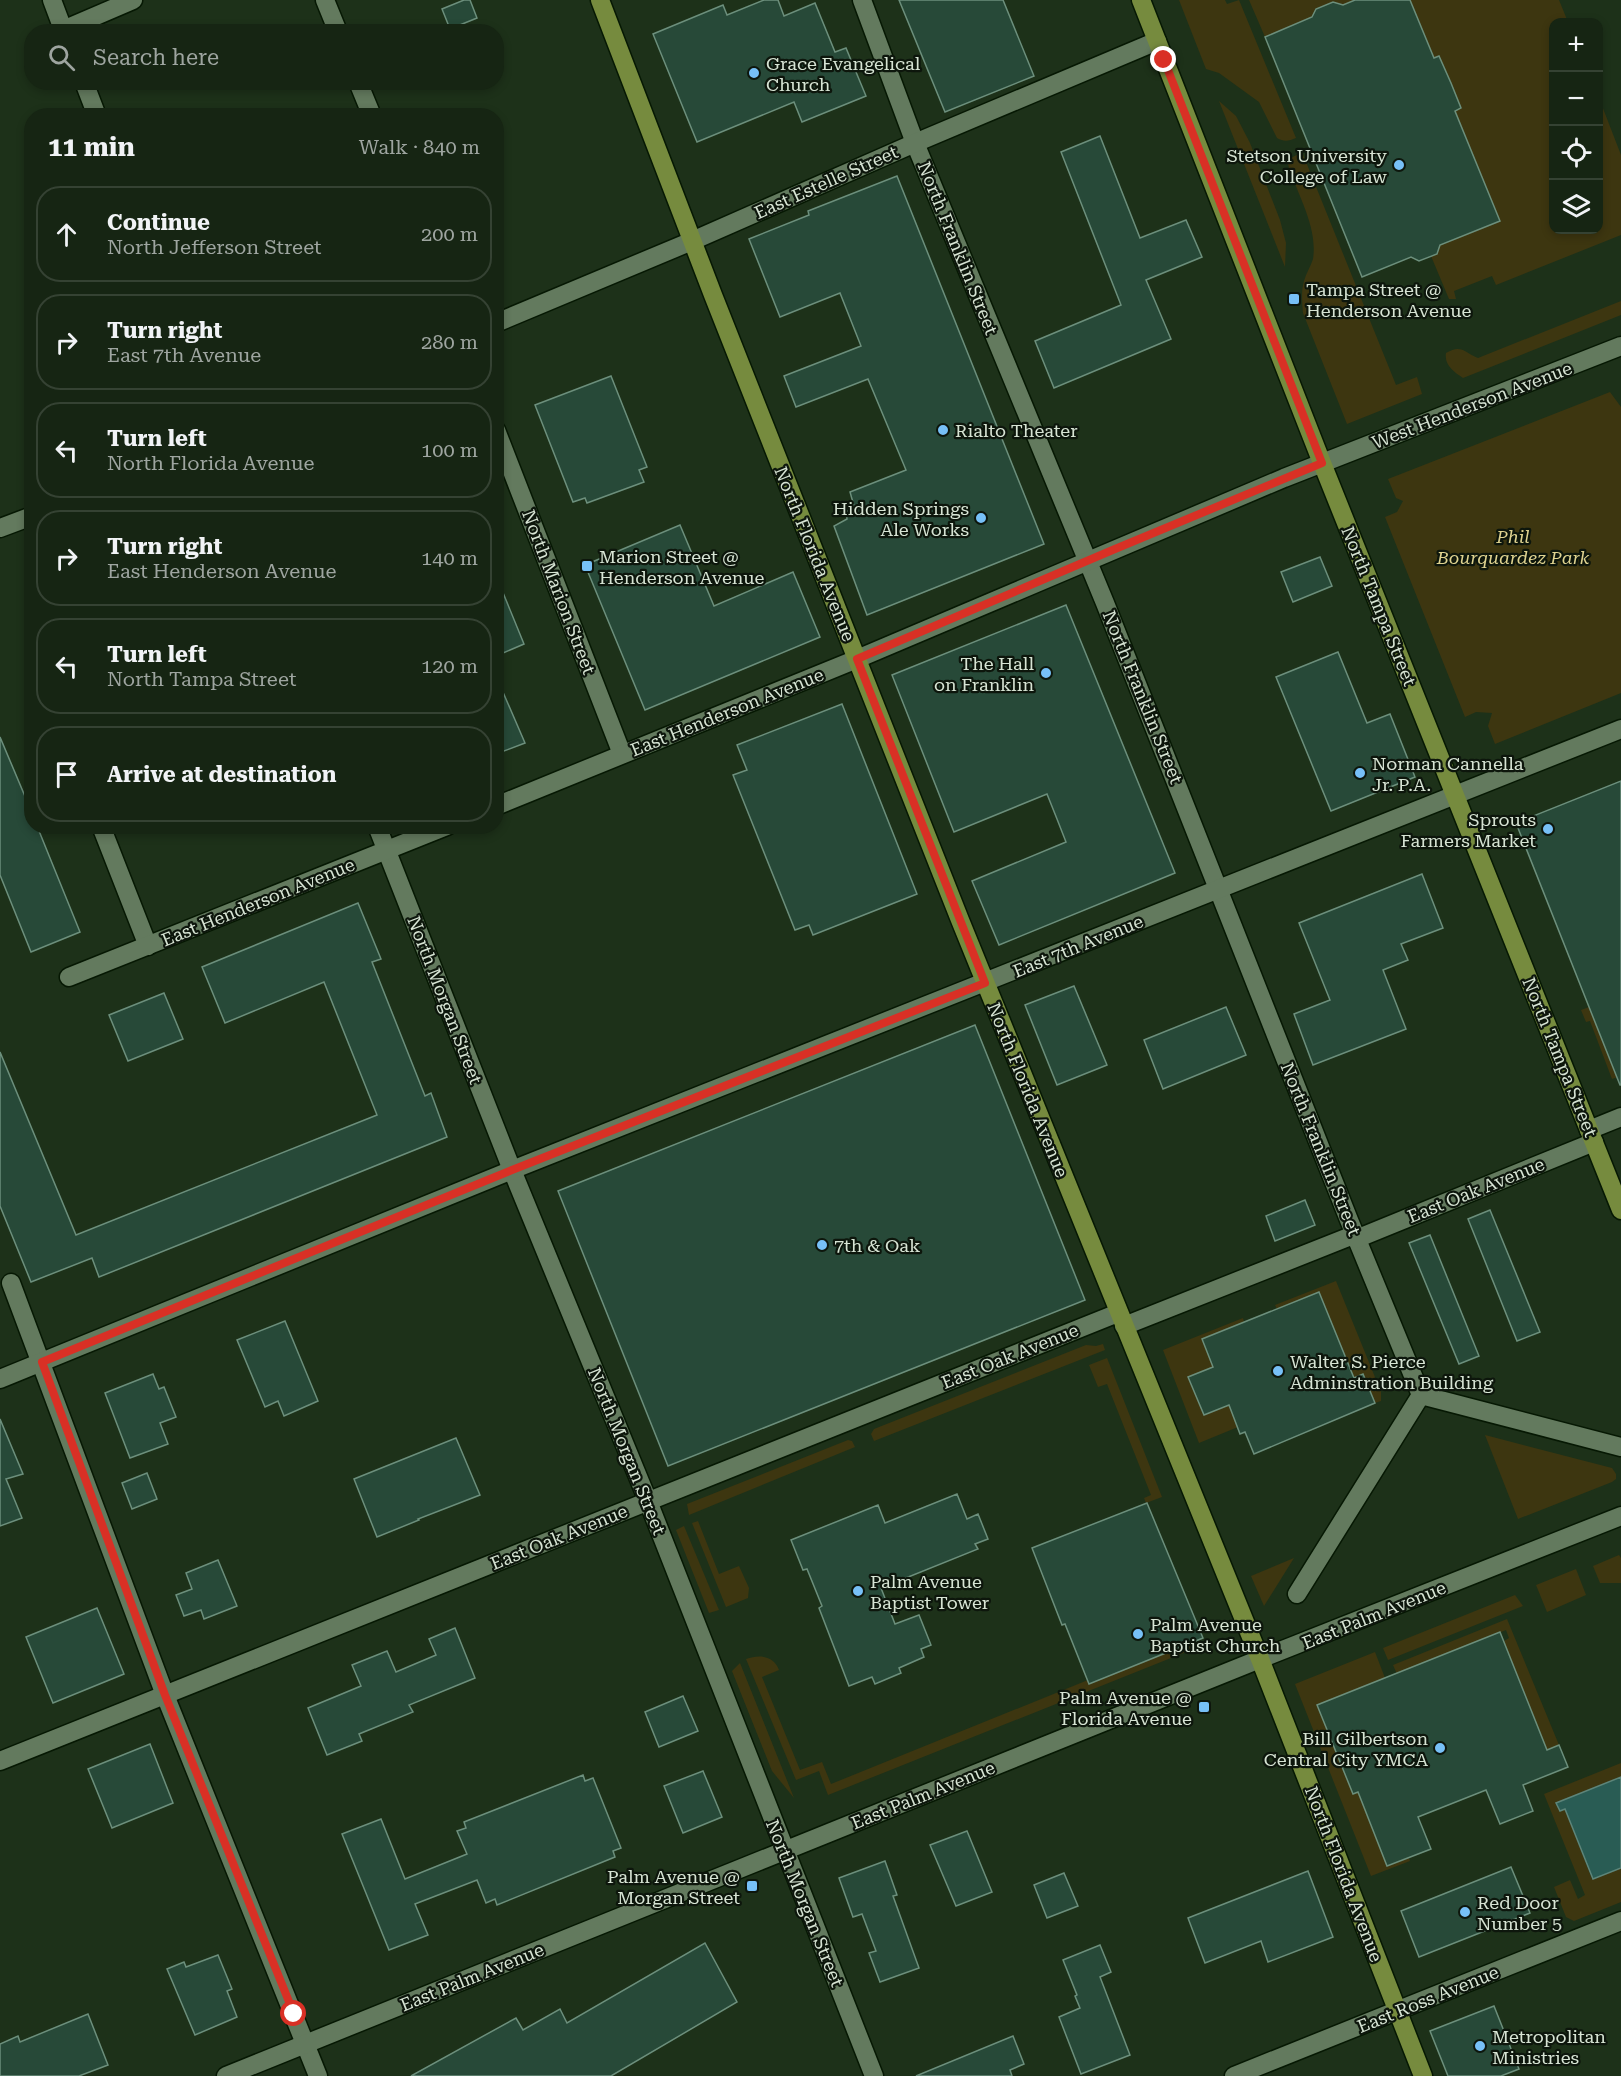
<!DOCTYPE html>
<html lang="en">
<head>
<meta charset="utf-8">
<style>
  :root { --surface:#162513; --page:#233121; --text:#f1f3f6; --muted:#9ea5a0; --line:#354233 }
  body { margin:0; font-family:"Roboto Serif",serif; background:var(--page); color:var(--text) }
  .controls { position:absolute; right:18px; top:18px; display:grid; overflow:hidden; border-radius:12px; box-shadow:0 3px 9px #0003 }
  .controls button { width:54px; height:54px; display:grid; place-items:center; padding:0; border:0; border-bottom:2px solid var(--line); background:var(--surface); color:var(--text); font:30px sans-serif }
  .stop { position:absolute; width:18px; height:18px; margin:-14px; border:4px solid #d93025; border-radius:50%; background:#fff }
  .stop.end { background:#d93025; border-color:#fff; box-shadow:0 2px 6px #0008 }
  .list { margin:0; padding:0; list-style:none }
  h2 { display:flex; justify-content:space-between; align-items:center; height:78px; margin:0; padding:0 24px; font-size:26px }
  h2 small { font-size:20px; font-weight:400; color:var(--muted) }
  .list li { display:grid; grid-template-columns:39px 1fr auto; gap:18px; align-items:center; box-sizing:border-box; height:96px; margin:0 12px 12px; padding:0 12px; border:2px solid var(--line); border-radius:24px }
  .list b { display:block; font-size:22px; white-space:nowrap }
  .list p { margin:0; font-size:20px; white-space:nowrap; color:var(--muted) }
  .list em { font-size:20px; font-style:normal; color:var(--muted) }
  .icon { flex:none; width:33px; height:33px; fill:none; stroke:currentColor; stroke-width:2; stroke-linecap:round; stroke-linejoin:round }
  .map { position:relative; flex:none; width:1621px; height:2076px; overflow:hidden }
  .search { position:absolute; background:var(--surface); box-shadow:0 3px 9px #0003; left:24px; top:24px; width:480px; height:66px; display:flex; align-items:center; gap:15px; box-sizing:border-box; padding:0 21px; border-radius:24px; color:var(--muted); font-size:22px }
  .panel { position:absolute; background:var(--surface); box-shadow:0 3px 9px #0003; left:24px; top:108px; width:480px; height:726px; border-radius:24px }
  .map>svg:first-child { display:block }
</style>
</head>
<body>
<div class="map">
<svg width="1621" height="2076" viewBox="0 0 1621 2076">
  <rect width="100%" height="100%" fill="#1d3119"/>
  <!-- green -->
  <g fill="#3d3610">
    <path d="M1179,0H1225L1227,4L1239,0L1296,138C1289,141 1284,142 1277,138L1259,102L1219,73L1206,69Z"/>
    <polygon points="1249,0 1355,0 1343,5 1333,2 1316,9 1312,17 1265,37"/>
    <polygon points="1410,0 1559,0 1568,22 1554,22 1554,230 1598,230 1599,98 1621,155 1621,235 1496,285 1492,276 1454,291 1456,299 1449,299 1431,256 1437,254 1440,245 1500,221 1455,111 1451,83 1439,56 1434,58"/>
    <polygon points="1219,101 1236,116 1250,143 1280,220 1286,243 1285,267"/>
    <path d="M1302,152L1396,385L1417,377L1422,394L1347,424L1303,313C1302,302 1301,292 1304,281C1306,273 1311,266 1313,259C1318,226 1297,195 1288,164L1291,158Z"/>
    <path d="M1621,301V315L1463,378C1454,372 1444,365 1446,353C1461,344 1464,352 1478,358Z"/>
    <polygon points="1610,392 1621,407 1621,693 1495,744 1488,726 1492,713 1476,712 1465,717 1385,517 1397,512 1403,501 1396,498 1388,479"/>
    <polygon points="1589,1007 1614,1071 1621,1076 1612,1079 1590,1021 1586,1022 1581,1010"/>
    <polygon points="1336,1281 1381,1392 1381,1401 1375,1403 1363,1374 1354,1378 1319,1292 1277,1309 1275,1305"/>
    <polygon points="1243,1318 1244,1322 1202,1339 1213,1367 1189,1378 1204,1415 1229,1405 1238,1427 1199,1443 1163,1350"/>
    <polygon points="1103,1344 1105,1350 874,1441 871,1434 874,1429 1086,1345 1096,1346"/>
    <polygon points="1107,1358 1162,1497 1146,1503 1144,1498 1151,1495 1107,1384 1098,1387 1089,1365"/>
    <polygon points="1485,1435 1612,1468 1616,1474 1616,1479 1612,1482 1518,1519"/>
    <polygon points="848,1440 852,1441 855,1447 689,1515 687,1504"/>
    <polygon points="698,1521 719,1574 739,1566 749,1588 748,1598 726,1607 692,1523"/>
    <polygon points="684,1526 719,1610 709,1613 676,1530"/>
    <polygon points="1619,1555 1621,1558 1621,1583 1600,1583 1593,1566"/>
    <polygon points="1294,1558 1264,1606 1251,1576"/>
    <polygon points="1576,1569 1586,1595 1547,1612 1536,1585"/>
    <polygon points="1515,1595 1523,1606 1388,1660 1383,1648"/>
    <polygon points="1507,1619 1559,1745 1547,1750 1504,1641 1509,1638 1506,1630 1397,1674 1393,1665"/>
    <path d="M1188,1643L1191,1650L828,1795L819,1771L796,1780L746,1659C760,1654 774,1656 779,1670L762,1677L800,1770L822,1762L831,1784L1088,1680Z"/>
    <polygon points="1375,1652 1385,1678 1317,1705 1353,1794 1362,1791 1361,1800 1387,1866 1409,1858 1410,1861 1371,1876 1295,1684"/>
    <polygon points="740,1663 794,1798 772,1771 732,1671"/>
    <polygon points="1621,1763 1621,1777 1556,1803 1565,1809 1592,1879 1621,1868 1621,1902 1574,1921 1566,1917 1554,1887 1570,1880 1578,1899 1585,1895 1544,1794"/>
  </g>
  <!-- water -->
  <polygon fill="#295c54" stroke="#5d857a" stroke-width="1.5" points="1621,1777 1621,1868 1593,1879 1565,1809 1560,1811 1556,1803"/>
  <!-- building -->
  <g fill="#274938" stroke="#6c8f7c" stroke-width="1.5">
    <polygon points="464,0 470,0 477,18 450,29 442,9"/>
    <polygon points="764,0 778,0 784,16 815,3 835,52 846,48 866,96 802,122 794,102 697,142 653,34 723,5 727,15"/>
    <polygon points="899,0 1003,0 1034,76 945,112"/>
    <polygon points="1355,0 1410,0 1434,58 1439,56 1451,83 1461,108 1455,111 1500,221 1440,245 1437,254 1419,261 1411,257 1362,277 1265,37 1312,17 1316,9 1333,2 1343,5"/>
    <polygon points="1100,136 1140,238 1186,220 1202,257 1146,280 1171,339 1054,388 1035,341 1121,305 1061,152"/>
    <polygon points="897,176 1044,544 867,615 834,526 847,519 846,512 854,506 850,492 906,470 868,379 796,407 784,376 861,346 840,293 780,317 749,239 809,215 808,211"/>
    <polygon points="611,376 647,467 639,470 644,482 587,503 585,498 573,502 535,405"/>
    <polygon points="680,525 714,606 793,572 820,637 645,710 585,565"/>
    <polygon points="1320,557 1332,586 1293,602 1281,572"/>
    <polygon points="497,578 524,644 496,656 496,579"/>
    <polygon points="1066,605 1175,873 999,945 972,881 1066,842 1057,819 1047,794 954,832 892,675"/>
    <polygon points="1338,652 1367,723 1390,714 1415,777 1331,811 1276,677"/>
    <polygon points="496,676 525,743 496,754"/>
    <polygon points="842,704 917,894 813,935 809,925 795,930 733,775 747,770 737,745"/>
    <polygon points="0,737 32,813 32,826 37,826 80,932 31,952 0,875"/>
    <polygon points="1621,781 1621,1085 1620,1085 1516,823"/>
    <polygon points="1422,874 1443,928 1401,944 1408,960 1383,970 1406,1029 1313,1065 1294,1014 1330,1000 1299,923"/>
    <polygon points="358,903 381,959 372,962 425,1096 431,1093 447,1137 99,1277 92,1258 31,1282 0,1206 0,1052 76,1235 377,1115 324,982 225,1023 202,967"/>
    <polygon points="1074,986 1107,1065 1057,1085 1025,1005"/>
    <polygon points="164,993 183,1039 128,1061 109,1015"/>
    <polygon points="1226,1007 1246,1055 1163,1089 1144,1040"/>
    <polygon points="975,1025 1085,1300 668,1466 558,1191"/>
    <polygon points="1305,1200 1315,1225 1275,1241 1266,1216"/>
    <polygon points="1490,1210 1540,1332 1517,1341 1468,1219"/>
    <polygon points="1430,1235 1479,1356 1459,1364 1409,1243"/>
    <polygon points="1319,1292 1354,1378 1363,1374 1375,1403 1254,1454 1245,1432 1240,1434 1229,1405 1204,1415 1188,1377 1213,1367 1202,1339"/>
    <polygon points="285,1321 318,1401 284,1416 278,1401 265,1407 237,1340"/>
    <polygon points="153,1374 159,1389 164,1387 176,1417 160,1423 168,1444 130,1458 105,1393"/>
    <polygon points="0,1419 23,1474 6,1479 22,1518 0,1526"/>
    <polygon points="456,1438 480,1495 418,1519 419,1520 377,1537 354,1479"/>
    <polygon points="147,1473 157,1499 132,1509 122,1483"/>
    <polygon points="957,1494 967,1519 978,1514 988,1539 975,1544 978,1549 881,1588 895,1624 919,1615 931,1645 921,1649 924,1657 899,1668 901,1673 875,1684 872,1677 849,1686 819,1608 822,1606 807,1569 803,1570 791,1540 878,1505 885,1523"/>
    <polygon points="1147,1503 1203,1638 1089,1684 1065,1624 1062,1625 1032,1548"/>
    <polygon points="218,1560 237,1606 204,1619 201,1610 184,1616 176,1595 192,1589 186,1573"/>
    <polygon points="97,1608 124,1674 53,1703 26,1637"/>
    <polygon points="455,1628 475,1678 409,1705 413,1712 359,1734 362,1741 327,1755 308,1708 361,1686 352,1665 387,1651 396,1672 436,1655 429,1639"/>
    <polygon points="1500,1632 1547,1750 1559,1745 1568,1767 1523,1785 1533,1811 1500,1824 1486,1790 1418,1817 1431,1849 1387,1866 1358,1792 1353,1794 1317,1705"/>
    <polygon points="683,1696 698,1731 659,1747 645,1712"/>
    <polygon points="150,1744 173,1803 112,1828 88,1769"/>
    <polygon points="703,1771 722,1817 683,1833 664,1786"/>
    <polygon points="583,1775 585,1781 593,1778 621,1848 613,1851 615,1857 497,1905 495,1899 486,1903 477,1880 415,1904 428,1935 389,1950 342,1834 381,1819 405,1879 467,1854 457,1831 466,1828 464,1822"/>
    <polygon points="967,1831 992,1892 956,1906 930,1845"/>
    <polygon points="885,1861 897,1895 893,1896 919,1968 880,1982 869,1953 876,1951 862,1914 853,1917 839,1878"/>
    <polygon points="1511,1867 1530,1913 1419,1957 1401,1911"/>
    <polygon points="1308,1871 1333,1937 1268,1962 1261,1941 1205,1963 1188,1918"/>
    <polygon points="1064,1873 1078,1906 1047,1918 1034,1885"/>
    <polygon points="705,1943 737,2002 611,2076 411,2076 516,2018 523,2030 560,2009 567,2023"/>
    <polygon points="1100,1945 1111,1972 1100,1977 1130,2055 1081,2074 1059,2017 1080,2008 1075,1996 1077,1995 1063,1960"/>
    <polygon points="218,1955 232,1989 227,1991 237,2017 195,2035 167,1969 184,1962 186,1967"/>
    <polygon points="1494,2006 1519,2069 1501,2076 1448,2076 1430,2031"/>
    <polygon points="88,2014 108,2065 79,2076 0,2076 0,2044 18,2036 20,2042"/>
    <polygon points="1013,2036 1024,2064 1010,2070 1012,2076 916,2076"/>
  </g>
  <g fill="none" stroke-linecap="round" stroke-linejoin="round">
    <!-- minor casing -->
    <g stroke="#061803" stroke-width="21">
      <g id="minor">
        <polyline points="52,0 64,32"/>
        <polyline points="325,0 338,32"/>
        <polyline points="862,0 915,143 1105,603 1349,1220 1421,1395"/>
        <polyline points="63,30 133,0"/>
        <polyline points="84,82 97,116"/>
        <polyline points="358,82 372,116"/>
        <polyline points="496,323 692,241 915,143 1157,41"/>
        <polyline points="496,430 622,754"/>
        <polyline points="0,528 32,516"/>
        <polyline points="496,806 857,659 1284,478 1621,346"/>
        <polyline points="101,826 148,946"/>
        <polyline points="377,826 512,1170 648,1501 874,2076"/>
        <polyline points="69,977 447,826"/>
        <polyline points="1589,1130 1621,1117"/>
        <polyline points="11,1283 165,1695 318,2076"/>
        <polyline points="1124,1326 1351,1236 1356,1239 1594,1142"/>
        <polyline points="0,1379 512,1170 1621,729"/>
        <polyline points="1421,1395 1621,1447"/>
        <polyline points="1297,1594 1421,1395"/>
        <polyline points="0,1761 1118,1313"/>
        <polyline points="226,2076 1260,1659 1621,1516"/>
        <polyline points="1234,2076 1621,1921"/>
      </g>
    </g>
    <!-- major casing -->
    <g stroke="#061803" stroke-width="21">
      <g id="major">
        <polyline points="600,0 713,295 960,920 1260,1659 1423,2076"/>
        <polyline points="1141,0 1322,463 1621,1210"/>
      </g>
    </g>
    <!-- minor -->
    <use href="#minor" stroke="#637a5e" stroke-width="18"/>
    <!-- major -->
    <use href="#major" stroke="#768b3e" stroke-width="18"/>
  </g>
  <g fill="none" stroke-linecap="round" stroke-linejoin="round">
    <!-- route -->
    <polyline stroke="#d93025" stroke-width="8" points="294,2014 165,1695 42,1362 512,1170 985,983 857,659 1115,549 1322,463 1164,60"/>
  </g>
  <!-- markers -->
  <g fill="#77c0f7" stroke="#0d160c" stroke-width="2">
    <circle cx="754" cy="73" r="6"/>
    <circle cx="1399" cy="165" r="6"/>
    <rect x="1288" y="293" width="12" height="12" rx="3"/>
    <circle cx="943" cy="430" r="6"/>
    <circle cx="981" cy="518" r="6"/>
    <rect x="581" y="560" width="12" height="12" rx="3"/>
    <circle cx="1046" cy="673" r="6"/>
    <circle cx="1360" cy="773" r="6"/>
    <circle cx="1548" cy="829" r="6"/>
    <circle cx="822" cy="1245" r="6"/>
    <circle cx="1278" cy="1371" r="6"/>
    <circle cx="858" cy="1591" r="6"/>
    <circle cx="1138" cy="1634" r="6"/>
    <rect x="1198" y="1701" width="12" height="12" rx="3"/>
    <circle cx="1440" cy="1748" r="6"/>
    <rect x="746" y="1880" width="12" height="12" rx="3"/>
    <circle cx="1465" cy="1912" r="6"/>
    <circle cx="1480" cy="2046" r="6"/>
  </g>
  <g text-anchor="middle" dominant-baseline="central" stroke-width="4.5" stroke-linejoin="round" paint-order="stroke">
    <!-- poi labels -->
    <g font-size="18" fill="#d7e4d4" stroke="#0d160c" text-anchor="start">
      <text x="766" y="63">Grace Evangelical<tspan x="766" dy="21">Church</tspan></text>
      <text x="1387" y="155" text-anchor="end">Stetson University<tspan x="1387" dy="21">College of Law</tspan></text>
      <text x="1306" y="289">Tampa Street @<tspan x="1306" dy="21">Henderson Avenue</tspan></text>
      <text x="955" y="430">Rialto Theater</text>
      <text x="969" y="508" text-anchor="end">Hidden Springs<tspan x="969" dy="21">Ale Works</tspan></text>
      <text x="599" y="556">Marion Street @<tspan x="599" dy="21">Henderson Avenue</tspan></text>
      <text x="1034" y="663" text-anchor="end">The Hall<tspan x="1034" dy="21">on Franklin</tspan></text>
      <text x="1372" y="763">Norman Cannella<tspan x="1372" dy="21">Jr. P.A.</tspan></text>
      <text x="1536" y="819" text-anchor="end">Sprouts<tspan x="1536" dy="21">Farmers Market</tspan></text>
      <text x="834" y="1245">7th &amp; Oak</text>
      <text x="1290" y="1361">Walter S. Pierce<tspan x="1290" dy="21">Adminstration Building</tspan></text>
      <text x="870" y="1581">Palm Avenue<tspan x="870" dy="21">Baptist Tower</tspan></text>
      <text x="1150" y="1624">Palm Avenue<tspan x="1150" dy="21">Baptist Church</tspan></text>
      <text x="1192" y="1697" text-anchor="end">Palm Avenue @<tspan x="1192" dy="21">Florida Avenue</tspan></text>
      <text x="1428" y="1738" text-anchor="end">Bill Gilbertson<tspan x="1428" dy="21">Central City YMCA</tspan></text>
      <text x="740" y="1876" text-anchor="end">Palm Avenue @<tspan x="740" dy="21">Morgan Street</tspan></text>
      <text x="1477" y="1902">Red Door<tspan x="1477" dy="21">Number 5</tspan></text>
      <text x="1492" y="2036">Metropolitan<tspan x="1492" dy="21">Ministries</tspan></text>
    </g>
    <!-- street labels -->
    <g font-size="18" fill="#d7e4d4" stroke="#0d160c">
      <text transform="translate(826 182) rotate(-24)">East Estelle Street</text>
      <text transform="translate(958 248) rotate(68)">North Franklin Street</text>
      <text transform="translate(1472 405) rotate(-21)">West Henderson Avenue</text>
      <text transform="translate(815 554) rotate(68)">North Florida Avenue</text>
      <text transform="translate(559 592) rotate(69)">North Marion Street</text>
      <text transform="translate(1379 606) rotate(68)">North Tampa Street</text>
      <text transform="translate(1143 697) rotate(68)">North Franklin Street</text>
      <text transform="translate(727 712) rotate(-22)">East Henderson Avenue</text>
      <text transform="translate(258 902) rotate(-22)">East Henderson Avenue</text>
      <text transform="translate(1078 946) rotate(-22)">East 7th Avenue</text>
      <text transform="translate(445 1000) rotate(69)">North Morgan Street</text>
      <text transform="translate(1560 1057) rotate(68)">North Tampa Street</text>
      <text transform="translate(1028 1090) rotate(68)">North Florida Avenue</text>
      <text transform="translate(1321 1149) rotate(68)">North Franklin Street</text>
      <text transform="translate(1476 1190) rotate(-22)">East Oak Avenue</text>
      <text transform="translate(1010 1356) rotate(-22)">East Oak Avenue</text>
      <text transform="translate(627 1451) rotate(68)">North Morgan Street</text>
      <text transform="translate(559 1537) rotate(-22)">East Oak Avenue</text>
      <text transform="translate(1374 1615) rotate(-22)">East Palm Avenue</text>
      <text transform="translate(923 1795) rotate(-22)">East Palm Avenue</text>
      <text transform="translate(1344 1874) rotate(69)">North Florida Avenue</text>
      <text transform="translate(805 1903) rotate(68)">North Morgan Street</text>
      <text transform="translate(472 1977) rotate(-22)">East Palm Avenue</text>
      <text transform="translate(1428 1999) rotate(-22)">East Ross Avenue</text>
    </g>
    <!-- park labels -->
    <g font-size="18" font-style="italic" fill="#dfd390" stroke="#0d160c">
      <text x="1513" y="536">Phil<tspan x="1513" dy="21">Bourquardez Park</tspan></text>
    </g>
  </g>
</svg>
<div class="controls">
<button>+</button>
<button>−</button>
<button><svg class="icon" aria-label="locate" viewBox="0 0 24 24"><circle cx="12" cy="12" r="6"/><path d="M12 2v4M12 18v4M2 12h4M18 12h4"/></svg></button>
<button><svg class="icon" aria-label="layers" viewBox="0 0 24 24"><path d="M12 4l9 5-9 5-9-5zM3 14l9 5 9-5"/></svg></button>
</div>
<div class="stop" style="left:294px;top:2014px"></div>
<div class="stop end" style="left:1164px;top:60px"></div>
<div class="search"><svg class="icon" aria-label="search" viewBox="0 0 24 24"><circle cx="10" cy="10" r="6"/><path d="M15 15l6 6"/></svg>Search here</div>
<section class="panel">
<h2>11 min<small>Walk · 840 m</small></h2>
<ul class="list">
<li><svg class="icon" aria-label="ahead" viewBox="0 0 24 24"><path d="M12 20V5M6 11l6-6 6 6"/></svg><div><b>Continue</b><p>North Jefferson Street</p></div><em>200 m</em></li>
<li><svg class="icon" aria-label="right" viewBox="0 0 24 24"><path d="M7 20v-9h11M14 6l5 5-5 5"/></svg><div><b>Turn right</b><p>East 7th Avenue</p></div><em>280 m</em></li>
<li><svg class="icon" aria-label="left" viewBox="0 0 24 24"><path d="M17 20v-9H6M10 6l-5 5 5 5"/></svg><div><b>Turn left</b><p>North Florida Avenue</p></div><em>100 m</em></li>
<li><svg class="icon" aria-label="right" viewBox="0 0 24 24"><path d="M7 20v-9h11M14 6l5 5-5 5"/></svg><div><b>Turn right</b><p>East Henderson Avenue</p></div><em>140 m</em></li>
<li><svg class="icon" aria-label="left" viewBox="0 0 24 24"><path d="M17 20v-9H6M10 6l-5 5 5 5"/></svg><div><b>Turn left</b><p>North Tampa Street</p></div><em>120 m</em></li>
<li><svg class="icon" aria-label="arrive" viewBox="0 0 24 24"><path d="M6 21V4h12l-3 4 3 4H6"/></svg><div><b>Arrive at destination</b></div></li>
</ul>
</section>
</div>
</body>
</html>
